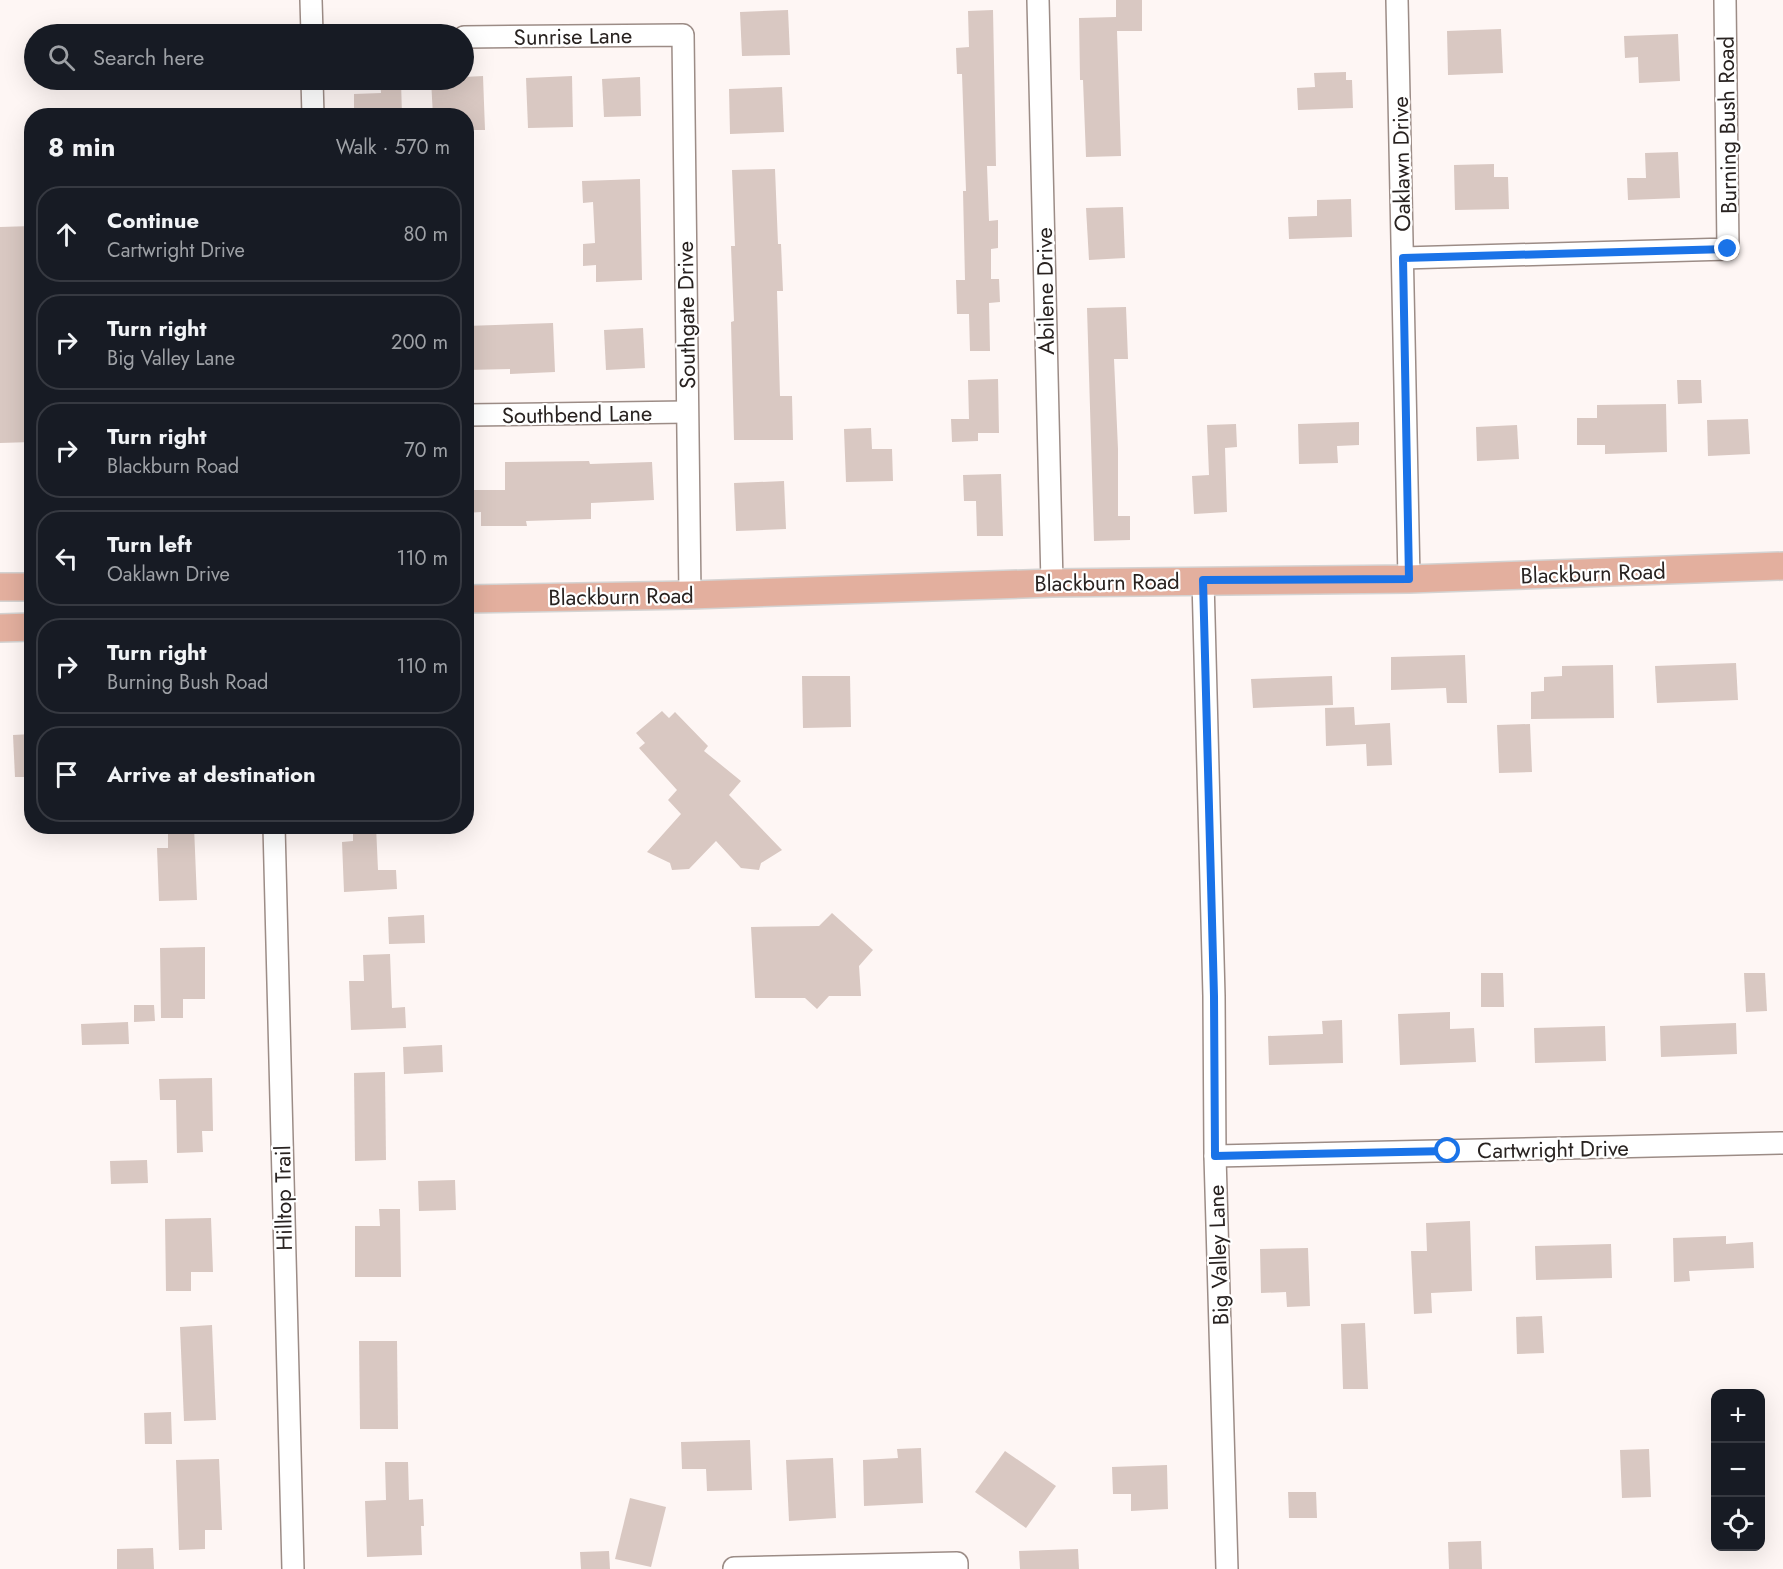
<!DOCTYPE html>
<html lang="en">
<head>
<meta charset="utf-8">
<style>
  :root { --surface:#171b24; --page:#242831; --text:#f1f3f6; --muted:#9ea1a6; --line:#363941 }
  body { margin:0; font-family:Jost,sans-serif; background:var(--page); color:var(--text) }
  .controls { position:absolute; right:18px; bottom:18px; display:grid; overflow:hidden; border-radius:12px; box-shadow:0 6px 24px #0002 }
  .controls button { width:54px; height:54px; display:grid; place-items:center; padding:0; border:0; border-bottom:2px solid var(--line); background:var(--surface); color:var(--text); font:30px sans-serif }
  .stop { position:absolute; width:18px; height:18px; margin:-14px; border:4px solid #1a73e8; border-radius:50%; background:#fff }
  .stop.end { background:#1a73e8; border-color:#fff; box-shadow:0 2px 6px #0008 }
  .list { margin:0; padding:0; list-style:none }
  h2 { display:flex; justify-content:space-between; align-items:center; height:78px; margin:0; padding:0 24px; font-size:26px }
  h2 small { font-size:20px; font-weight:400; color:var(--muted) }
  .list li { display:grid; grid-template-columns:39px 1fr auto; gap:18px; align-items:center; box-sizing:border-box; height:96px; margin:0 12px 12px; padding:0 12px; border:2px solid var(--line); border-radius:24px }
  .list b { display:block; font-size:22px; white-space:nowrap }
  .list p { margin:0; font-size:20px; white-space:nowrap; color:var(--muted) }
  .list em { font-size:20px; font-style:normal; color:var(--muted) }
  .icon { flex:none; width:33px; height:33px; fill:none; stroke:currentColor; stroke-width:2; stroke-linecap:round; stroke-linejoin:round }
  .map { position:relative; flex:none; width:1783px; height:1569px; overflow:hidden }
  .search { position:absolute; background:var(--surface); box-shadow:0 6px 24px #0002; left:24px; top:24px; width:450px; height:66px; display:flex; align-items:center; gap:15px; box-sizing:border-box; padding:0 21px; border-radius:33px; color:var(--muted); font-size:22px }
  .panel { position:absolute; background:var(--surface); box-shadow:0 6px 24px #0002; left:24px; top:108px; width:450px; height:726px; border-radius:24px }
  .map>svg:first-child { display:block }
</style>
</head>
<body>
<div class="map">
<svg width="1783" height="1569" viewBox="0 0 1783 1569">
  <rect width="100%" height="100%" fill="#fef6f4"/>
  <!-- building -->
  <g fill="#d9c8c2">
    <polygon points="1116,0 1142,0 1142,31 1117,31 1121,156 1086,157 1083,80 1080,80 1079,18 1116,17"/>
    <polygon points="788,10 790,55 742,56 740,12"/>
    <polygon points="993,10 996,166 987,166 989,221 998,220 998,248 991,249 991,279 999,279 1000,302 989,303 990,351 970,351 969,314 957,314 956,280 965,280 963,191 966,191 962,74 957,74 956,48 969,47 968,11"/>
    <polygon points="1501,29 1503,73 1448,75 1447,31"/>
    <polygon points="1678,34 1680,81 1639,83 1638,57 1625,58 1624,36"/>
    <polygon points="1346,72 1346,80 1352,80 1353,108 1298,110 1297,88 1315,87 1314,73"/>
    <polygon points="483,76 485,130 466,130 466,116 433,116 431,80 464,80 464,77"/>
    <polygon points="572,76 573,127 528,128 526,78"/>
    <polygon points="640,77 641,116 604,117 602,79"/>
    <polygon points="380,80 401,80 402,116 354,116 354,94 381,93"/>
    <polygon points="782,87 784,132 730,134 729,89"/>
    <polygon points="1678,152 1680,198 1628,200 1627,178 1646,178 1645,153"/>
    <polygon points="1494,164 1494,177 1508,177 1509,209 1455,210 1454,165"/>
    <polygon points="775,169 778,244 781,244 783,291 777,291 780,396 792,396 793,440 734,440 731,322 734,321 731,246 735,246 732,170"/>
    <polygon points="640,179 642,280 596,282 596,265 583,266 583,244 595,243 593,202 583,203 582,181"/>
    <polygon points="1351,199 1352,237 1289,239 1288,217 1317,216 1317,200"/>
    <polygon points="1123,207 1125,258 1089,260 1086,208"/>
    <polygon points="32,226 32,442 0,443 0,227"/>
    <polygon points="1126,307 1128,359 1114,359 1118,449 1118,516 1130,516 1130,540 1094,541 1087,308"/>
    <polygon points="553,323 555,372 510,374 510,369 466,370 466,326"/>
    <polygon points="643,328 645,368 606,370 604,330"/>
    <polygon points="998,379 999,433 978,433 978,441 952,442 951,419 969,419 968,380"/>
    <polygon points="1677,380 1701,380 1702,403 1678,404"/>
    <polygon points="1666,404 1667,452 1605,454 1605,445 1577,445 1577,418 1597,418 1597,405"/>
    <polygon points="1748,419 1750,454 1708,456 1707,420"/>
    <polygon points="1359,422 1359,445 1337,446 1338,463 1299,464 1298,424"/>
    <polygon points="1236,424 1237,447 1225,448 1227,512 1194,514 1192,476 1209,475 1207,425"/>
    <polygon points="1517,425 1519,459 1477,461 1476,427"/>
    <polygon points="871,428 872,449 892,449 893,481 846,482 844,429"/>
    <polygon points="589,461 590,464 652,462 654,500 591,503 591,519 526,521 527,526 481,526 481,512 466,513 466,490 505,490 505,462"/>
    <polygon points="1001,474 1003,536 977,536 976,501 964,501 963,475"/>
    <polygon points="784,481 786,529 736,531 734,483"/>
    <polygon points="1465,655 1467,703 1447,703 1446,688 1391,690 1391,657"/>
    <polygon points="1736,663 1738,700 1657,703 1655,666"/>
    <polygon points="1613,665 1614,718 1531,719 1531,692 1544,691 1544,677 1562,676 1562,666"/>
    <polygon points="802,676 850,676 851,727 803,728"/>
    <polygon points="1332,676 1333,705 1253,708 1251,679"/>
    <polygon points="1354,707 1355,725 1390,723 1392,765 1367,766 1366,744 1326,746 1325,708"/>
    <polygon points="662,711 669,718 675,712 708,746 704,751 741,781 729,795 782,850 761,863 759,870 741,868 716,841 689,869 672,870 670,863 647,852 681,814 668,800 677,790 639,748 645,743 636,733"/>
    <polygon points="1530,724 1532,772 1499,773 1497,725"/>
    <polygon points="32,734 32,777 15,777 13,735"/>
    <polygon points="168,826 194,826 197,900 159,901 157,848 168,848"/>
    <polygon points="353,826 376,826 378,870 396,870 397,889 344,892 342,842 353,841"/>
    <polygon points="832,913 873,950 859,966 861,996 829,996 817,1009 805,998 755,998 751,927 819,926"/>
    <polygon points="424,915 425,943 389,944 388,917"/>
    <polygon points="205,947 205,999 183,999 183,1018 161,1018 160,948"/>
    <polygon points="390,954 392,1008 405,1007 406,1028 351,1030 349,981 364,981 363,955"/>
    <polygon points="1481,973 1503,973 1504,1007 1481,1007"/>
    <polygon points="1744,973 1765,973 1767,1011 1746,1012"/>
    <polygon points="134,1005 154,1005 155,1021 134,1022"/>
    <polygon points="1450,1012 1450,1029 1474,1028 1476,1062 1400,1065 1398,1014"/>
    <polygon points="1342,1020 1343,1063 1269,1065 1268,1036 1323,1034 1322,1021"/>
    <polygon points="128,1022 129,1044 82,1045 81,1024"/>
    <polygon points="1736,1023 1737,1054 1661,1057 1660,1026"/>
    <polygon points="1605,1026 1606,1061 1535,1063 1534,1028"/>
    <polygon points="442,1045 443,1072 404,1074 403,1047"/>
    <polygon points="385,1072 386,1160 355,1161 354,1073"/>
    <polygon points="212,1078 213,1131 202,1131 203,1152 177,1153 176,1100 160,1100 159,1079"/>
    <polygon points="147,1160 148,1183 111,1184 110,1161"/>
    <polygon points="455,1180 456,1210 419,1211 418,1181"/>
    <polygon points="379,1209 400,1209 401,1277 355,1277 355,1226 380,1226"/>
    <polygon points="211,1218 213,1272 191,1272 191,1291 166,1291 165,1219"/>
    <polygon points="1470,1221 1472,1291 1431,1293 1432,1313 1414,1314 1411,1251 1427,1251 1426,1223"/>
    <polygon points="1726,1236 1726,1244 1753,1242 1754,1268 1689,1271 1690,1281 1674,1282 1673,1238"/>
    <polygon points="1611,1244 1612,1278 1536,1280 1535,1246"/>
    <polygon points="1308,1248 1310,1306 1287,1307 1286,1292 1261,1293 1260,1249"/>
    <polygon points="1542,1316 1544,1353 1517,1354 1516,1317"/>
    <polygon points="1365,1323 1368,1389 1343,1389 1341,1324"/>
    <polygon points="212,1325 216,1420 184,1421 180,1327"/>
    <polygon points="359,1341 397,1341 398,1429 360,1429"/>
    <polygon points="171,1412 172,1444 145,1444 144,1413"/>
    <polygon points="750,1440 752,1490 707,1491 706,1469 682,1469 681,1442"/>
    <polygon points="921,1448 923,1503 864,1506 863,1460 898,1458 897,1449"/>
    <polygon points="1649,1449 1651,1497 1622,1498 1620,1450"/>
    <polygon points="1005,1451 1056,1486 1026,1528 975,1492"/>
    <polygon points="833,1458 836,1518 789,1521 786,1460"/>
    <polygon points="219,1459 222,1530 205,1530 205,1549 179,1550 176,1460"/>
    <polygon points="385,1462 408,1462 409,1500 423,1499 424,1526 421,1526 422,1555 367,1557 365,1501 386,1500"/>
    <polygon points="1167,1465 1168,1509 1131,1511 1131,1494 1113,1494 1112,1467"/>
    <polygon points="1288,1492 1316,1492 1317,1518 1289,1518"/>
    <polygon points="630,1498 666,1507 651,1567 615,1559"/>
    <polygon points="1481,1541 1482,1569 1449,1569 1448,1542"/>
    <polygon points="153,1548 154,1569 117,1569 117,1549"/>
    <polygon points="1078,1549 1079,1569 1020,1569 1019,1551"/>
    <polygon points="609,1551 610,1569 581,1569 580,1552"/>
  </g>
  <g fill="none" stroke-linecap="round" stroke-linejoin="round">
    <!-- minor casing -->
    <g stroke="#9c8c86" stroke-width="24">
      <g id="minor">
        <polyline points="311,0 312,34"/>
        <polyline points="1038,0 1052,583"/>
        <polyline points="1397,0 1409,579"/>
        <polyline points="464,37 683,35 690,595"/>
        <polyline points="312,80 313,116"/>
        <polyline points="1403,258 1728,249 1725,0"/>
        <polyline points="466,415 687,412"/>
        <polyline points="1203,580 1214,996 1215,1156 1227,1569"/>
        <polyline points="274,826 293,1569"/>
        <polyline points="1215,1156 1783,1143"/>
        <polyline points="734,1569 734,1568 957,1563 957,1569"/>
      </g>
    </g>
    <!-- major casing -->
    <g stroke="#d4d3d2" stroke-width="30">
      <g id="major">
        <polyline points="0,587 32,587"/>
        <polyline points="466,599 690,595 1052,583 1409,579 1783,566"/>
        <polyline points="0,628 32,627"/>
      </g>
    </g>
    <!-- minor -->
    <use href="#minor" stroke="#fff" stroke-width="21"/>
    <!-- major -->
    <use href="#major" stroke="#e3af9e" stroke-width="27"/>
  </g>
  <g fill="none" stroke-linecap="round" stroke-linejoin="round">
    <!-- route -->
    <polyline stroke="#1a73e8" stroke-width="8" points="1448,1151 1215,1156 1214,996 1203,580 1409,579 1403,258 1728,249"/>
  </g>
  <g text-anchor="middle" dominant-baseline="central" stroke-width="4.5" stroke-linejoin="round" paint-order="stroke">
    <!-- street labels -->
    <g font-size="22" fill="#282220" stroke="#fff">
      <text transform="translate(573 36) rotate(-1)">Sunrise Lane</text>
      <text transform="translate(1727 125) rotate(-91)">Burning Bush Road</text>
      <text transform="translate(1401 164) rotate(-91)">Oaklawn Drive</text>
      <text transform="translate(1045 291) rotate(-91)">Abilene Drive</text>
      <text transform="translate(686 315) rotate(-91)">Southgate Drive</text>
      <text transform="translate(577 414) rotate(-1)">Southbend Lane</text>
      <text transform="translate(1593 573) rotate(-2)">Blackburn Road</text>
      <text transform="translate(1107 582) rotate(-1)">Blackburn Road</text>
      <text transform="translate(621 596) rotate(-1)">Blackburn Road</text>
      <text transform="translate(1553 1149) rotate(-1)">Cartwright Drive</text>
      <text transform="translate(283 1198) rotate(-91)">Hilltop Trail</text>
      <text transform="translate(1218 1255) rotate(-92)">Big Valley Lane</text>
    </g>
  </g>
</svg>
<div class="controls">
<button>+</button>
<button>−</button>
<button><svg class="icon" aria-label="locate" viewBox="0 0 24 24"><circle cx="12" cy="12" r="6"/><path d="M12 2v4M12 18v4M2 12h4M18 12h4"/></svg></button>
</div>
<div class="stop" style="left:1448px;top:1151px"></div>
<div class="stop end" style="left:1728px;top:249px"></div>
<div class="search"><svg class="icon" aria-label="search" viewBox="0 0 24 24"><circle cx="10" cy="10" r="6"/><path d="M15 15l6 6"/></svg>Search here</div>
<section class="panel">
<h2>8 min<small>Walk · 570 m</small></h2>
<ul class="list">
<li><svg class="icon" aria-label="ahead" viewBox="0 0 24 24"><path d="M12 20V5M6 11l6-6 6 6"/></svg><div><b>Continue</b><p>Cartwright Drive</p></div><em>80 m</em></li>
<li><svg class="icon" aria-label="right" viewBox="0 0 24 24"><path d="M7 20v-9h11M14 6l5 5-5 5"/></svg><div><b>Turn right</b><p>Big Valley Lane</p></div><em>200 m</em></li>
<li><svg class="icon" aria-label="right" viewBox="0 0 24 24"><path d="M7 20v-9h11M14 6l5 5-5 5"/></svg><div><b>Turn right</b><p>Blackburn Road</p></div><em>70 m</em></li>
<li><svg class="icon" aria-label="left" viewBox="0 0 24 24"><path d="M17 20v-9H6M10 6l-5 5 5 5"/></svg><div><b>Turn left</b><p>Oaklawn Drive</p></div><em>110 m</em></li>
<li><svg class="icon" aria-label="right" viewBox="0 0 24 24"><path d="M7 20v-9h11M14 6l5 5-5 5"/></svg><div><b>Turn right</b><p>Burning Bush Road</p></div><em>110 m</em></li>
<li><svg class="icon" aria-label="arrive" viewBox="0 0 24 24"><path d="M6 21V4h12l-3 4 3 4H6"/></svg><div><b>Arrive at destination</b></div></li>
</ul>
</section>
</div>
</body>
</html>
